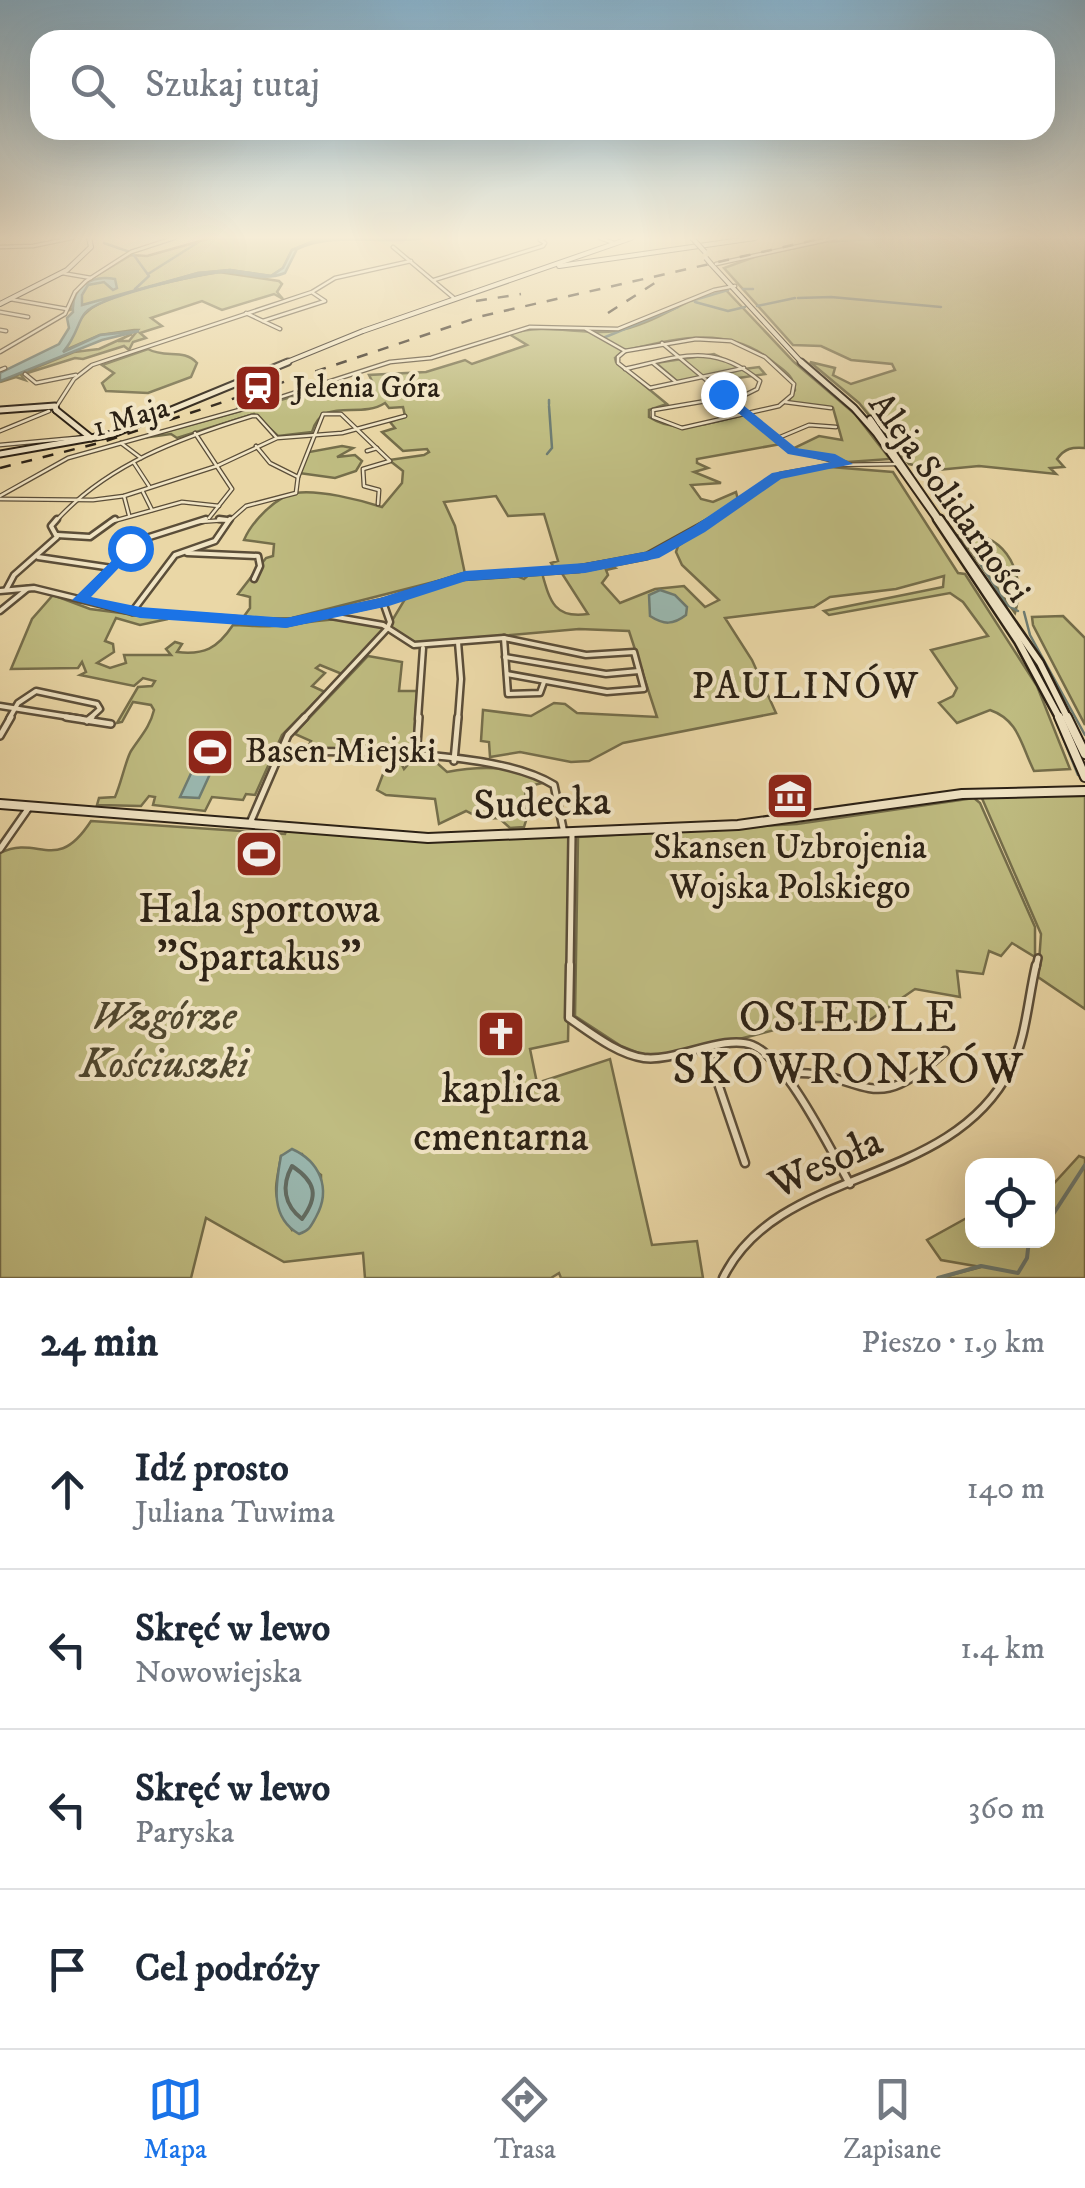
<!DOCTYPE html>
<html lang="pl">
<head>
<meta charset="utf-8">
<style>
  :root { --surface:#fff; --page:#f2f2f3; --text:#1f2937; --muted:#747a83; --line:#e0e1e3; --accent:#1a73e8 }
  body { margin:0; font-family:"IM FELL DW Pica",serif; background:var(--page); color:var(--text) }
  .controls { position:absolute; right:30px; bottom:30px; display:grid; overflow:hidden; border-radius:20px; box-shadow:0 10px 40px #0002 }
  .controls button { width:90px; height:90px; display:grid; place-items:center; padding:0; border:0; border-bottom:2px solid var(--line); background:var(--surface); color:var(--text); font:50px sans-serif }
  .stop { position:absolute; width:30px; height:30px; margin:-22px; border:8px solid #1a73e8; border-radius:50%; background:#fff }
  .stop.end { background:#1a73e8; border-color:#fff; box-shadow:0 2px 10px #0008 }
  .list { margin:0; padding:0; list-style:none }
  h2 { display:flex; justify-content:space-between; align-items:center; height:130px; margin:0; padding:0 40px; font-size:42px }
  h2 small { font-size:32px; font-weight:400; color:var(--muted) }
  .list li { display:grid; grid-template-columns:65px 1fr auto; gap:30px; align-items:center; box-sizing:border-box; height:160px; padding:0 40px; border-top:2px solid var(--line) }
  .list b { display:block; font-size:38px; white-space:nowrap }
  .list p { margin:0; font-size:32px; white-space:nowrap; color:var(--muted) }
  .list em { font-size:32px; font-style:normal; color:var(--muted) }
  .icon { flex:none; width:55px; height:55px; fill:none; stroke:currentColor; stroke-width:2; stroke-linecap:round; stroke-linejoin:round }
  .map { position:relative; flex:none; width:1085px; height:1278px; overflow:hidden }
  .search { position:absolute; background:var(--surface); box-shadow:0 10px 40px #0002; left:30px; right:30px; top:30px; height:110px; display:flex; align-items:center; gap:25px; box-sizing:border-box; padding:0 35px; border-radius:30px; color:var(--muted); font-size:38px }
  .sheet { height:770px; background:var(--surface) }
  nav { display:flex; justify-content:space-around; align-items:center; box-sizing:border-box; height:140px; border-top:2px solid var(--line); background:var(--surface); font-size:28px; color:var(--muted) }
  nav a { display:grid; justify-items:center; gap:5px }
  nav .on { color:var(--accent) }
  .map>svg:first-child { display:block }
</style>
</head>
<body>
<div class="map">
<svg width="1085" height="1278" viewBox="0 0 1085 1278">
  <rect width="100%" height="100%" fill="#ead7a6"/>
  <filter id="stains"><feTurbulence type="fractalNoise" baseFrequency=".002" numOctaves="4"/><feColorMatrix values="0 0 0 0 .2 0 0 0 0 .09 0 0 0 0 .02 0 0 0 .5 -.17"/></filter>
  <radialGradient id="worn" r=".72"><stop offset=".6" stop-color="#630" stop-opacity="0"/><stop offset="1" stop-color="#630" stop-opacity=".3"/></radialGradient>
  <!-- green -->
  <g fill="#bfbc81" stroke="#756e4b" stroke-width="2.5" fill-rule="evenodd">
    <polygon points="211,238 412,238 316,240 292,250 283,268 271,276 230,270 198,273 70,310 73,296 89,280 131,255 147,256"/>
    <path d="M889,238H1085V448C1072,447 1065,448 1057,459L1064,467L1050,468L1056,474L979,466L937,470L909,464L859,403L810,362L835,368L833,375L851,384L895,370L892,364L851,360L821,346L793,345L724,268L757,256L824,242Z"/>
    <path d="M219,272L279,281L282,284L277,292L283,299L274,294L222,310L202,301L151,318L162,326L140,333L146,338L133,342L129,350L124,346L83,359L75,358L21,375L25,380L16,377L0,382L74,352L99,349L132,334L118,341H129L138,330H134L100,335L61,352C69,338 76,321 88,311C107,293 190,277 219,272Z"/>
    <path d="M724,288L794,362L855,414L890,459L848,462L792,449L819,436L842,440L833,408L788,402L795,390C794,375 783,370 772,361C726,324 675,339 623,351L615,358L616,362L667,404L649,410V417C680,437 712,421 745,415L781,444L697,459V463L708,468L694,472L721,483L691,485L701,499L713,502L736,492L738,500L652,553L555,569L551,563L558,561L544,514L508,516L496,496L444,502L455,526L465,574L292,618L242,619L250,608V597L238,594L266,558L273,556L274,544L244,540C251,523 275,497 295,493C318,489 360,500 382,507L402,483L403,471L389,460L424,455L429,452L427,449L403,451L382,432L395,428L390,422L405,416L403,407L389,408L385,403C359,420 323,395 312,432L278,436L254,414L177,438L171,434L142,438L306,393L336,380L347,388L372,381L369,375L426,372L465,360L472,364L527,345L509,334C546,322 580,336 616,331C654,325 687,297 724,288Z"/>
    <path d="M148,349C165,359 184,348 197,363L191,377L148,393L106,391L102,383L114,373L102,365Z"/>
    <polygon points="714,354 744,369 759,367 765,374 738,378 740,385 719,390 703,376 678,382 656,363"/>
    <polygon points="342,446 353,448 337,457 355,455 362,461 356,471 335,478 299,473 309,452"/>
    <path d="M830,467L893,472L958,573L965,574L1037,686L1070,769L1034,771C1021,745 1019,720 990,710L957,723L939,703L953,696L957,688L931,650L988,636L963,602L950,593L829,615L824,611L943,587L944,576L896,589L830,597L814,607L725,618L752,660L776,713L623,743L589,761L571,762L520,752L490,757L489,742L481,741L483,710L531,716L554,703L565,704L577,713L657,717L629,631L579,629L411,644L387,629L408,594C438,583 493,563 524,579L531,573H542C550,602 555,619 588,614L561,572L610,565L615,568L606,570L608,575L602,583L620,603L655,589L684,586L705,607L719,600L682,565L676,552L678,546L780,475Z"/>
    <path d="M967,533C1008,537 1026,574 1015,613L959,535Z"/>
    <path d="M53,595L90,609L168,619L140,625L116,618L105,641L113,644L114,652L97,663L110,668L126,663L124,655H171L166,649L175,642L182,644L177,652C204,655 217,649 233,625C246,625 260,627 273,626C309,625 349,609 383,629L342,674L320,665L316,668L325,673L312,686L325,692L282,735L255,795L246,794L243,800L212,797L205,811L153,805L155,797L149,796L141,806L97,805L99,798L115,797C121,784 126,759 131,751C140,737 150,727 154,710L151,705L133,702L122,722L117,723L138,687L152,686L155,681L143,678L134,686L80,675L86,672L82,662L78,668L11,669L32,619Z"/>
    <polygon points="1063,616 1085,638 1085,725 1033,625 1032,617"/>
    <polygon points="368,656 402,662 399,691 417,691 413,755 306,750 311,741 295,734 298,730"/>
    <path d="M388,761H400L404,769L411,761L437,763L447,772C477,766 520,765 547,782L525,787L527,817L524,827L510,828L499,818L482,819L466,811L439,824L435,799L386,795L377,790Z"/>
    <polygon points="981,796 1085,796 1085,1009 1038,977 1041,934"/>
    <polygon points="974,798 980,803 1035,927 1035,957 1012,943 1001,956 989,951 983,974 957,971 960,997 915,989 867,1022 805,1022 705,1048 661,1054 641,1054 621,1046 575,1016 578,837 797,824"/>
    <path d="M91,821L285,834L287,828L397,837L572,833L568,1041L530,1049L537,1083L610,1059L652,1245L697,1241L703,1278H561L559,1273L551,1278H365L363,1253L284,1262L206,1218L191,1278H0V853C39,834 56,875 91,821ZM302,1154L307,1165L321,1175C321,1209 325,1215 292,1230C272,1192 274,1197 281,1156Z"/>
    <polygon points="1079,1156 1085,1158 1085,1278 940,1278 981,1267 941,1260 927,1240 972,1215 972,1240 1048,1240 1048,1190"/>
  </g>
  <!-- water -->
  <g fill="#9ab8b0" stroke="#6e7c72" stroke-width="2.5">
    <path d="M423,238C382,245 335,231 297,249L285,273C261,282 248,272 225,272C202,272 98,297 85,313C77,323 77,336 63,352L100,335L139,331L102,340L0,381V373L59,344L69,328L67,318L73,312C71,288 91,274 115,279L117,288L113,290L104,282L88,285L82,295V305L198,273L230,270L271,276L283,268L292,250L316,240Z"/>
    <path d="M660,590L675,595L687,607L686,615C673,625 664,625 650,616L649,595Z"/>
    <polygon points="209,738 226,739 199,798 180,797 194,767 203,767 195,766"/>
    <path d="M292,1149C319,1161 332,1188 316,1217C311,1226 310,1230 299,1234C269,1217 276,1184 281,1156Z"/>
  </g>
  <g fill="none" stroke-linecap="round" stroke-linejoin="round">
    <!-- shore -->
    <path stroke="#626c62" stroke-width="4" d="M292,1166C316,1182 319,1196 302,1219C284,1205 281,1186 292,1166Z"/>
    <!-- stream-far1 -->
    <g stroke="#6e7c72" stroke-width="2.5">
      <polyline points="104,243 130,252"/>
      <polyline points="133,254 149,276 135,289"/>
      <polyline points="148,274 197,243"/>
      <polyline points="743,289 753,289"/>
      <polyline points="798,298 831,297 941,307"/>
      <polyline points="691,301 728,290"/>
      <polyline points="695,302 728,311 745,307"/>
      <polyline points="757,306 795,298"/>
      <polyline points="603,338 678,307"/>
      <polyline points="549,400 549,404"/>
      <polyline points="547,454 552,448 549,406"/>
      <polyline points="976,557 1007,605 1018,611"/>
      <polyline points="1024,612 1030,635 1085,735"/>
      <polyline points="1052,711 1078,775"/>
    </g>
    <!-- stream -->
    <g stroke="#6e7c72" stroke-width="4">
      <polyline points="1048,1222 1085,1165"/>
      <polyline points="938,1278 981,1266 1018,1273 1027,1258 1029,1240"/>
    </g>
    <!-- street-far3 casing -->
    <g stroke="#5b4e39" stroke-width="5">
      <g id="street-far3">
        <polyline points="600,238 614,243"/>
        <polyline points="0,247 33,246 72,238"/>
        <polyline points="393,247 455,299"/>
        <polyline points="716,264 835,238"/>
        <polyline points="62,273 91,278"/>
        <polyline points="434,280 543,246 545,243 540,240 544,238"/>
        <polyline points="10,299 67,309"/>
        <polyline points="0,312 28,317"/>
        <polyline points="246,313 280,329"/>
        <polyline points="263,321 325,301 313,293"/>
        <path d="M586,329L625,351L696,339L731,341L765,357L794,384L792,395L779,406L682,428L653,417V410L747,394L757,389L760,381C713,341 679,357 625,369"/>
        <polyline points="0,330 6,331"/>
        <polyline points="662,343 789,449 845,464"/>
        <polyline points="625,351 618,357 618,363 650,388 744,368"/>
        <polyline points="0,352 65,314 75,292 86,281 131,252 174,238"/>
        <polyline points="653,363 676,382"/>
        <polyline points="0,370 5,368"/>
        <polyline points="25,374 36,383 76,375"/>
        <polyline points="785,402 831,408"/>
        <polyline points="56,407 74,379 92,365 312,292 335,278 411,261"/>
        <polyline points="239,407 269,399"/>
        <polyline points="0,431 49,411"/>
        <polyline points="195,433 232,489 209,518"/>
        <polyline points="778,438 809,425 836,427"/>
        <polyline points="121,443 141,458"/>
        <polyline points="0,445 86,437"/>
        <polyline points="256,446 270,463 298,477"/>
        <polyline points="367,451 377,448"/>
        <polyline points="134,463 149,486"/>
        <polyline points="143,492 152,510"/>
        <polyline points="0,496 68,458 250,407 390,362 431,358 530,327 618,329 714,290 735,286"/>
        <polyline points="124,496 129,515"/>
        <polyline points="0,499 93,500 124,496 217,466 277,438 342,433 405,416"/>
        <path d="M55,522C107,464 180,438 252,416H257L276,437"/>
        <polyline points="110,522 182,502 219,506"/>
        <polyline points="198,522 227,520"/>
        <polyline points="228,522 246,506 296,493 298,477 323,414 341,414 390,461 363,469 364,486 379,490 378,504"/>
        <polyline points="711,522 780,474 831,465 898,464"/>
      </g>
    </g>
    <!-- street-far2 casing -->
    <g stroke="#5b4e39" stroke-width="9">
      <g id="street-far2">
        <polyline points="219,519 227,520"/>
        <polyline points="57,535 90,537 115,519"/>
        <polyline points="187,553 258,556 260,566 254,579"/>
        <polyline points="38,557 112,568"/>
        <polyline points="6,590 14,575 57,537 51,526 57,519"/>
        <polyline points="0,591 34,588 132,612 286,623 383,602 461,577 578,569 647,556 714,519"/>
        <polyline points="80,599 140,540 206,519"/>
        <polyline points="0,611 27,589"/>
        <polyline points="132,612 175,555 215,541 230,519"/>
        <polyline points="331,616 383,625 414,645 504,638 586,655 634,652 644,689 607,692 507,674"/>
        <polyline points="504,638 508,694 540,693 544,682"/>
        <polyline points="505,657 606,674 639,671"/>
        <polyline points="0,706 82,719"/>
        <polyline points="9,719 18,703 36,691 97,704 100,709 89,719"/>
        <polyline points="303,719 387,629 390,622 383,602"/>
        <polyline points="418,719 423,648"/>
        <polyline points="458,719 461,679 458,642"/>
      </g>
    </g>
    <!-- street-far1 casing -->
    <g stroke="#5b4e39" stroke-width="10">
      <g id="street-far1">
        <polyline points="66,717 111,724"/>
        <polyline points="87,721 92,717"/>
        <polyline points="0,736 11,717"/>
        <path d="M279,751C351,753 494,748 554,785L564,833"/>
        <polyline points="416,758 419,717"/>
        <polyline points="454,761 458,717"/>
        <polyline points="250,823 288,735 305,717"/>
        <polyline points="0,849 30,806"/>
        <polyline points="570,967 572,835"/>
        <polyline points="1036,967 1038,958"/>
      </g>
    </g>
    <!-- street casing -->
    <g stroke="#5b4e39" stroke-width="11">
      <g id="street">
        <path d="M570,965L569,1018C591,1033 617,1054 644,1058C676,1062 724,1034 752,1045C786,1058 831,1151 850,1184"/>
        <polyline points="707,1051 745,1163"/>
        <path d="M783,1073C867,1068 867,1124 945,1051"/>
        <path d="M723,1278C778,1165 949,1189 1010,1070C1026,1039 1028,999 1036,965"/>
      </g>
    </g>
    <!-- secondary-far3 casing -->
    <g stroke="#2b2115" stroke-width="6">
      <g id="secondary-far3">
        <polyline points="711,264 803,364"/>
        <polyline points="559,266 755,238"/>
        <polyline points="0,304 67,270 91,247 89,238"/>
        <polyline points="282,364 363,331 631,238"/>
      </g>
    </g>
    <!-- secondary-far2 casing -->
    <g stroke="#2b2115" stroke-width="9">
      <g id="secondary-far2">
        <polyline points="801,362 854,408 876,433 939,522"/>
        <polyline points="0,410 55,406 56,410"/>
        <polyline points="56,410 91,438"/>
        <polyline points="870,419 941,522"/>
        <polyline points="0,454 113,434 288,362"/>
      </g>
    </g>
    <!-- secondary-far1 casing -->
    <g stroke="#2b2115" stroke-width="11">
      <g id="secondary-far1">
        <polyline points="937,519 1018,641 1060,719"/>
        <polyline points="940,519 1040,663 1068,719"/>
      </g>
    </g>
    <!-- secondary casing -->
    <g stroke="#2b2115" stroke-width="12">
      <g id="secondary">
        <polyline points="1059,717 1085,777"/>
        <polyline points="1067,717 1085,754"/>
        <polyline points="0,804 428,838 738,825 962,794 1085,791"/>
      </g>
    </g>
    <!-- street-far3 -->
    <use href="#street-far3" stroke="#f1e5c5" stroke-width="2.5"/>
    <!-- street-far2 -->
    <use href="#street-far2" stroke="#f1e5c5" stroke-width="4"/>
    <!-- street-far1 -->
    <use href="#street-far1" stroke="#f1e5c5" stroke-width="5"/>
    <!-- street -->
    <use href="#street" stroke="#f1e5c5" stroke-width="6"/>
    <!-- secondary-far3 -->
    <use href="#secondary-far3" stroke="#f1e5c5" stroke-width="4"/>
    <!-- secondary-far2 -->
    <use href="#secondary-far2" stroke="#f1e5c5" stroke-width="5"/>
    <!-- secondary-far1 -->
    <use href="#secondary-far1" stroke="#f1e5c5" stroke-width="6"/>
    <!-- secondary -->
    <use href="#secondary" stroke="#f1e5c5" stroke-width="8"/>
    <!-- rail -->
    <g stroke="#2b2115" stroke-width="2.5" stroke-dasharray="11 11" stroke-linecap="butt">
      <polyline points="476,301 521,294"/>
      <polyline points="608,313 661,279"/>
      <polyline points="0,468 103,442 482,316 823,238"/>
    </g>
    <!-- secondary-bridge casing -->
    <g stroke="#2b2115" stroke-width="6" stroke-linecap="butt">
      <g id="secondary-bridge">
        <polyline points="692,238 705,252"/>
        <polyline points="706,258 711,264"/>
      </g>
    </g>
    <!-- secondary-bridge -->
    <use href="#secondary-bridge" stroke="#f1e5c5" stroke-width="4"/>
  </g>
  <!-- sky -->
  <linearGradient id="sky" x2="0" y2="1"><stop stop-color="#89b6d2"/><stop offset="0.57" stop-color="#f6edd7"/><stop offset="1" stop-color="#f6edd7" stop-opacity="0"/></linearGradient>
  <rect width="1085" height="417" fill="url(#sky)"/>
  <!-- route -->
  <polygon fill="#1a73e8" points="719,392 727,392 796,448 835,454 853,464 781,479 705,532 659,558 585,573 466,581 389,606 286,628 140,618 72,600 130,543 135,544 135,551 91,597 140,607 286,618 380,598 465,571 585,563 649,551 694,526 772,473 831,462 788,454 719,397"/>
  <!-- icons -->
  <defs>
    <g id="station-square" transform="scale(2.5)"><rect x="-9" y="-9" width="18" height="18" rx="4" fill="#8f2418" stroke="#f1e5c5"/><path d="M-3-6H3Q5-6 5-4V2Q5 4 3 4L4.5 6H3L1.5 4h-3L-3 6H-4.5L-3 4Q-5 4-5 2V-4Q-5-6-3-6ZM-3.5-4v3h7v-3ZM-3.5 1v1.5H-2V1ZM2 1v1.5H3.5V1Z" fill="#fff"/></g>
    <g id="stadium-square" transform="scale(2.5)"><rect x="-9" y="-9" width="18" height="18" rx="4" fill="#8f2418" stroke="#f1e5c5"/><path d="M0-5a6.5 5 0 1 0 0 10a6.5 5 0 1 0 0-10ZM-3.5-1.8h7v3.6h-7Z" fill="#fff"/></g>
    <g id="museum-square" transform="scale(2.5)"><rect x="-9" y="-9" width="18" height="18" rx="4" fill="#8f2418" stroke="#f1e5c5"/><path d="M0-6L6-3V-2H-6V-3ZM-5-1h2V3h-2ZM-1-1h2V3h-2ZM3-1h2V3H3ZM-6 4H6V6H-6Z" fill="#fff"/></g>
    <g id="church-square" transform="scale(2.5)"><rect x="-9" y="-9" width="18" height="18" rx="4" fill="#8f2418" stroke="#f1e5c5"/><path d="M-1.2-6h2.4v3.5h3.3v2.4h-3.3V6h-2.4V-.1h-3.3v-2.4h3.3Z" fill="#fff"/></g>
  </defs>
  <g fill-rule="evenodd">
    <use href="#station-square" x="258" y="388"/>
    <use href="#stadium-square" x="210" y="752"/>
    <use href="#museum-square" x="790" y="796"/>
    <use href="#stadium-square" x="259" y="854"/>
    <use href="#church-square" x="501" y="1034"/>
  </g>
  <g text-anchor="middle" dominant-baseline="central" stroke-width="8" stroke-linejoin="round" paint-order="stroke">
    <!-- far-poi labels -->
    <g font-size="30" fill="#2b2115" stroke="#f1e5c5" text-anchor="start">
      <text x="293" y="388">Jelenia Góra</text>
    </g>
    <!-- far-street labels -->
    <g font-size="30" fill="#2b2115" stroke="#f1e5c5">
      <text transform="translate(131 418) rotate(-16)">1 Maja</text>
    </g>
    <!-- street labels -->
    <g font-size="35" fill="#2b2115" stroke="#f1e5c5">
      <text transform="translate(949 498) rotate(54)">Aleja Solidarności</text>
    </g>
    <!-- poi labels -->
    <g font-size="35" fill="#2b2115" stroke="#f1e5c5" text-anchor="start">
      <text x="245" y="752">Basen Miejski</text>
      <text x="790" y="848" text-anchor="middle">Skansen Uzbrojenia<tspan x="790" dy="40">Wojska Polskiego</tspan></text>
    </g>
    <!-- neighbourhood labels -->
    <g font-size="38" letter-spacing="2.5" fill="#2b2115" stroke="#f1e5c5">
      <text x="806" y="687">PAULINÓW</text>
    </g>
    <!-- near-street labels -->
    <g font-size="42" fill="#2b2115" stroke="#f1e5c5">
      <text transform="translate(542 804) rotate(-2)">Sudecka</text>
      <text transform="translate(826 1164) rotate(-24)">Wesoła</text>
    </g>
    <!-- near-poi labels -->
    <g font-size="42" fill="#2b2115" stroke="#f1e5c5">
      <text x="259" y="910">Hala sportowa<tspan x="259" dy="48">"Spartakus"</tspan></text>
      <text x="501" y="1090">kaplica<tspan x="501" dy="48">cmentarna</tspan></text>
    </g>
    <!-- near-park labels -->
    <g font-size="42" font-style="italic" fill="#504830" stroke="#f1e5c5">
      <text x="164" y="1017">Wzgórze<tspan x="164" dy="48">Kościuszki</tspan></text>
    </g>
    <!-- near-neighbourhood labels -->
    <g font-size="45" letter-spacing="2.5" fill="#2b2115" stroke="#f1e5c5">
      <text x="849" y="1018">OSIEDLE<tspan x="849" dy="52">SKOWRONKÓW</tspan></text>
    </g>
  </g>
  <rect width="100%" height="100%" filter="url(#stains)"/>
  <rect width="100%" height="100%" fill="url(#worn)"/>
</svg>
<div class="controls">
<button><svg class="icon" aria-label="locate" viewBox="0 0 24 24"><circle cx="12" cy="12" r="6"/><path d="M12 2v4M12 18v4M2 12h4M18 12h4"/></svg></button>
</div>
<div class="stop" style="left:130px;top:548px"></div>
<div class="stop end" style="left:723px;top:394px"></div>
<div class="search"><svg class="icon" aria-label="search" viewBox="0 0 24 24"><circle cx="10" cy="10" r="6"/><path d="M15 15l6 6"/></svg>Szukaj tutaj</div>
</div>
<section class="sheet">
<h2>24 min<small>Pieszo · 1.9 km</small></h2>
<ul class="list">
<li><svg class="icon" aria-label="ahead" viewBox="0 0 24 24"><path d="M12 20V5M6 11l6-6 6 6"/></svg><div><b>Idź prosto</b><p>Juliana Tuwima</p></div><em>140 m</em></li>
<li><svg class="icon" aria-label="left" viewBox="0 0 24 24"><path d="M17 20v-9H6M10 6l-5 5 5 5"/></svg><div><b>Skręć w lewo</b><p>Nowowiejska</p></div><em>1.4 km</em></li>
<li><svg class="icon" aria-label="left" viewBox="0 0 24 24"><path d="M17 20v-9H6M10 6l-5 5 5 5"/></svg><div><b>Skręć w lewo</b><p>Paryska</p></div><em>360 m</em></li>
<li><svg class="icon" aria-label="arrive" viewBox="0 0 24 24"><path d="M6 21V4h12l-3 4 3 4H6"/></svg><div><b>Cel podróży</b></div></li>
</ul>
</section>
<nav>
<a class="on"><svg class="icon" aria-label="map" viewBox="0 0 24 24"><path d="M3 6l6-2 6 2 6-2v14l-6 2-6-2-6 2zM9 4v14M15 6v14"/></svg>Mapa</a>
<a><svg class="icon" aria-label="directions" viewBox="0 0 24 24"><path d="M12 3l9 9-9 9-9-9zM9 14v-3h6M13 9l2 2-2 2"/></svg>Trasa</a>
<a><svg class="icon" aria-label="saved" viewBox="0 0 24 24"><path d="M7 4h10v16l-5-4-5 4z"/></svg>Zapisane</a>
</nav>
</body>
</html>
